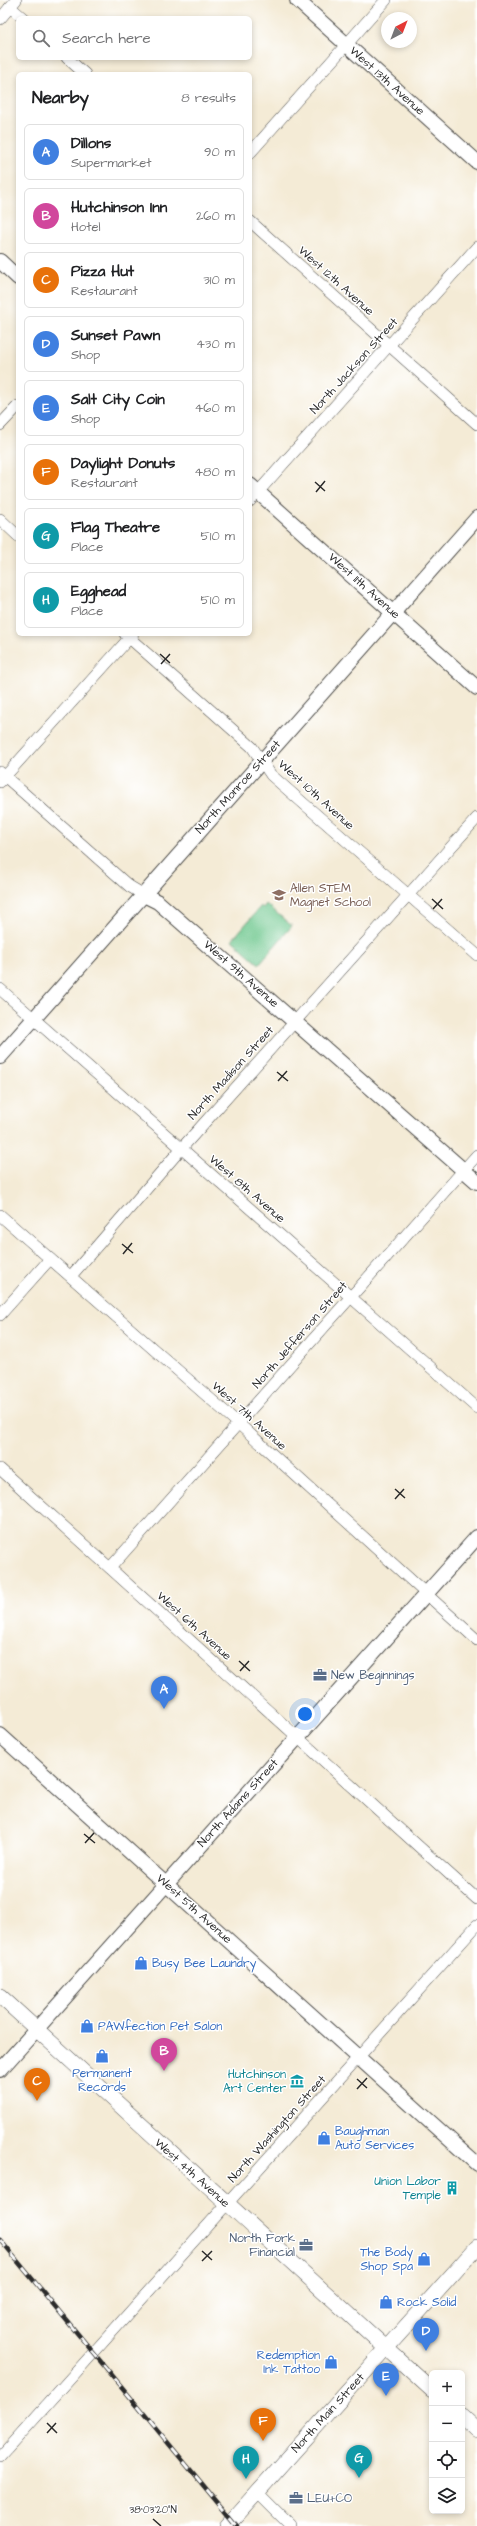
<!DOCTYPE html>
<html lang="en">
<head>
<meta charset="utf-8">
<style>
  :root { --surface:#fff; --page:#f6f6f6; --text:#202124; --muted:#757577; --line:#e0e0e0; --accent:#c8321e }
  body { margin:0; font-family:"Architects Daughter",sans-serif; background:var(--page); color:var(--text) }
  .controls { position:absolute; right:12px; bottom:12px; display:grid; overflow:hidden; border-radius:6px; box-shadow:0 2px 6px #0003 }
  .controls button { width:36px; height:36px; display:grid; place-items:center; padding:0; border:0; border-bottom:1px solid var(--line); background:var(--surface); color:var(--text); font:20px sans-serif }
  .compass { position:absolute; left:381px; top:12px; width:36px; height:36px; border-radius:50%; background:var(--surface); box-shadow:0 2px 6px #0003; rotate:42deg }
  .you { position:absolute; left:305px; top:1714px; width:14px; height:14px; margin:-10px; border:3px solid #fff; border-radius:50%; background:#1a73e8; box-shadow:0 0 0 6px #1a73e833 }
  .badge { display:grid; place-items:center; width:26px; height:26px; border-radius:50%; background:var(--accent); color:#fff; font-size:13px; font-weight:700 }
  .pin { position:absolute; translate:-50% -33px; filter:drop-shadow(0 1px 2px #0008) }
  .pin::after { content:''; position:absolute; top:21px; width:14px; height:12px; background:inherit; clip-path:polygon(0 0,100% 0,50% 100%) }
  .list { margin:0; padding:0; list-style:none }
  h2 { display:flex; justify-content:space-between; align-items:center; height:52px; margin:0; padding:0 16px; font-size:17px }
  h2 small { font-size:13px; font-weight:400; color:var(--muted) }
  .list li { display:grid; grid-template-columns:26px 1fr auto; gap:12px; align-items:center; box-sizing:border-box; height:56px; margin:0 8px 8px; padding:0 8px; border:1px solid var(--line); border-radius:6px }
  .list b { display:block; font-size:15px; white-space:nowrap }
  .list p { margin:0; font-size:13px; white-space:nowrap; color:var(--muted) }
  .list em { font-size:13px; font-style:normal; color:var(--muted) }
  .icon { flex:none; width:22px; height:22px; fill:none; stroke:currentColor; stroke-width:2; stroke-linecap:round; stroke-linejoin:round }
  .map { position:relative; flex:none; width:477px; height:2526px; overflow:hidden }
  .search { position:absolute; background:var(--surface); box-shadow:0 2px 6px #0003; left:16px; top:16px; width:236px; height:44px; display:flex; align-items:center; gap:10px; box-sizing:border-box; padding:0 14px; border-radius:6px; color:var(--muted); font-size:15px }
  .panel { position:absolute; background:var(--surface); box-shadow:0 2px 6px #0003; left:16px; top:72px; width:236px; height:564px; border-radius:6px }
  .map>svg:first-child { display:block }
</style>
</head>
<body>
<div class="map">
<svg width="477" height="2526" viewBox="0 0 477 2526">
  <rect width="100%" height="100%" fill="#fff"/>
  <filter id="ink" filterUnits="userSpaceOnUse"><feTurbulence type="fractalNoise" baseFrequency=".025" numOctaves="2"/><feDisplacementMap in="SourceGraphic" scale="8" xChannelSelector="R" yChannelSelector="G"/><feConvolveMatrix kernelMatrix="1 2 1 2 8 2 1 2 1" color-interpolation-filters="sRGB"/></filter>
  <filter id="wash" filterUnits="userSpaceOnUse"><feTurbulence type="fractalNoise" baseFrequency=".012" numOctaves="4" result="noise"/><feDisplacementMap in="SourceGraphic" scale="16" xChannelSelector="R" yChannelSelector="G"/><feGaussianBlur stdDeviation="0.9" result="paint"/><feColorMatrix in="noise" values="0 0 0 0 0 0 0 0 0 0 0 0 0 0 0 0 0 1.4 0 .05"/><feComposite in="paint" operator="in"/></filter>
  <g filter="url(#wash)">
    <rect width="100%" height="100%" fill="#f4ebd6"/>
    <!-- green -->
    <polygon fill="#6fc88f" stroke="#4d7a5d" points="266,904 292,926 259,964 232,940 261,906 263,908"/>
  </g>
  <g filter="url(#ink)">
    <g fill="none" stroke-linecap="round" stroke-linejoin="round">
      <!-- minor casing -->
      <g stroke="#494845" stroke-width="12">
        <g id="minor">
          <polyline points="10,7 23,18"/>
          <polyline points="0,19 16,0"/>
          <polyline points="67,58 85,74"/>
          <polyline points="250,153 386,0"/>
          <polyline points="250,221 477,424"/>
          <polyline points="0,425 18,406"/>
          <polyline points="250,501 477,247"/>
          <polyline points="0,519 18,536"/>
          <polyline points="125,634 252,747 271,775 477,955"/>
          <polyline points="0,772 129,886 144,895"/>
          <polyline points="0,782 133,634"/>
          <polyline points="0,989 477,1408"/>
          <polyline points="0,1215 239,1424 477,1640"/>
          <polyline points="71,1276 181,1149 477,818"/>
          <polyline points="0,1315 50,1259"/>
          <polyline points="0,1469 477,1899"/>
          <polyline points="110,1568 477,1155"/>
          <polyline points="0,2457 477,1925"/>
          <polyline points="257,2492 291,2526"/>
        </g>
      </g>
      <!-- tertiary casing -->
      <g stroke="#494845" stroke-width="16">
        <g id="tertiary">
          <polyline points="297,0 477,162"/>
          <polyline points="0,261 18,278"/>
          <polyline points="250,485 477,688"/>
          <polyline points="144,895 158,902 477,1182"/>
          <polyline points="0,1057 477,518"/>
          <polyline points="0,1735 477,2164"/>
          <polyline points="0,2070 477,1537"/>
        </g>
      </g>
      <!-- secondary casing -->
      <g stroke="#494845" stroke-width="16">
        <g id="secondary">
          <polyline points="0,1996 432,2390"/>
          <polyline points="462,2416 477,2430"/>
          <polyline points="227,2526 477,2247"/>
        </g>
      </g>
      <!-- minor -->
      <use href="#minor" stroke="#fff" stroke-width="11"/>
      <!-- tertiary -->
      <use href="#tertiary" stroke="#fff" stroke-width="14"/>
      <!-- secondary -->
      <use href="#secondary" stroke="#fff" stroke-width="15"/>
      <!-- rail casing -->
      <g stroke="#2b2b2b" stroke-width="4.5">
        <polyline id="rail" points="0,2240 237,2526"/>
      </g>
      <!-- rail -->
      <use href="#rail" stroke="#fff" stroke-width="3" stroke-dasharray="9" stroke-linecap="butt"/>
    </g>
  </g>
  <!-- ticks -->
  <path fill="none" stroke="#2b2b2b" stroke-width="1.5" d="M315,482L325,491M316,492L325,481M160,654L170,663M161,664L170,654M432,899L443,909M433,909L442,899M277,1072L288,1081M278,1081L287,1071M122,1244L133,1253M123,1254L132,1243M395,1489L405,1498M395,1499L404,1489M239,1661L250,1671M240,1671L249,1661M84,1834L95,1843M85,1843L94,1833M357,2079L367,2088M357,2089L367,2078M202,2251L212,2260M202,2261L212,2251M47,2423L57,2433M47,2433L56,2423M153,2519L161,2526"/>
  <!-- icons -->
  <defs>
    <g id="school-bare" transform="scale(1.08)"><path d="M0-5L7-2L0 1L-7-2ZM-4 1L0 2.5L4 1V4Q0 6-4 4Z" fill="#8d6e63" stroke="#fff" stroke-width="2.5" paint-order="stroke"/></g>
    <g id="office-bare" transform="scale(1.08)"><path d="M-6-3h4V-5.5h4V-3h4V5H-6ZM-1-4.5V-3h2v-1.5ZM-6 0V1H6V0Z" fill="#5c6f8a" stroke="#fff" stroke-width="2.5" paint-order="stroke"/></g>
    <g id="shop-bare" transform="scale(1.08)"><path d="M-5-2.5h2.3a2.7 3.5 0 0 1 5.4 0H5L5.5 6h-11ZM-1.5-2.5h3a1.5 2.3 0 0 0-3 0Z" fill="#3f7fe0" stroke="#fff" stroke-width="2.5" paint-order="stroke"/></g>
    <g id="museum-bare" transform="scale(1.08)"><path d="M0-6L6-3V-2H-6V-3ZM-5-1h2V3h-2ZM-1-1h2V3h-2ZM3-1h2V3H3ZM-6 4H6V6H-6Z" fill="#0f9aa8" stroke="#fff" stroke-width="2.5" paint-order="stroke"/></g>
    <g id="building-bare" transform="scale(1.08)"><path d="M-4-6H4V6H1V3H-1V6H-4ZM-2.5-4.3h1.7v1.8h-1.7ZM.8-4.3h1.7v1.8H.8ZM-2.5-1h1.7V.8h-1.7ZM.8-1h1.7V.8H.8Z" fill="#0f9aa8" stroke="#fff" stroke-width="2.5" paint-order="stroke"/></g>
  </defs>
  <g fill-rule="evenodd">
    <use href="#school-bare" x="279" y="895"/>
    <use href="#office-bare" x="320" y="1675"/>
    <use href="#shop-bare" x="141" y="1963"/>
    <use href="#shop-bare" x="87" y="2026"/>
    <use href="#shop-bare" x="102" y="2056"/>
    <use href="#museum-bare" x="297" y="2081"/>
    <use href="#shop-bare" x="324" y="2138"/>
    <use href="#building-bare" x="452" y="2188"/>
    <use href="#office-bare" x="306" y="2245"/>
    <use href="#shop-bare" x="424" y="2259"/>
    <use href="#shop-bare" x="386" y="2302"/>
    <use href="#shop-bare" x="331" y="2362"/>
    <use href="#office-bare" x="296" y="2498"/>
  </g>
  <g text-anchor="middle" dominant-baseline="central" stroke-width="3" stroke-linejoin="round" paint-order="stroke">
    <!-- street labels -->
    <g font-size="12" fill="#2b2b2b" stroke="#fff">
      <text transform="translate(387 81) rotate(42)">West 13th Avenue</text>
      <text transform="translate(336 281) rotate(42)">West 12th Avenue</text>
      <text transform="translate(354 366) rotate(-48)">North Jackson Street</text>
      <text transform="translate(364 586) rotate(42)">West 11th Avenue</text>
      <text transform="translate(238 787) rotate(-48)">North Monroe Street</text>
      <text transform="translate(316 795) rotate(42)">West 10th Avenue</text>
      <text transform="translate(241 974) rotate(41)">West 9th Avenue</text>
      <text transform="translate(231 1073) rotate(-48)">North Madison Street</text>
      <text transform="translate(247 1189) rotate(41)">West 8th Avenue</text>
      <text transform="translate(300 1335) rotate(-49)">North Jefferson Street</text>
      <text transform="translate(249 1416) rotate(42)">West 7th Avenue</text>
      <text transform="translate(194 1626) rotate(42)">West 6th Avenue</text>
      <text transform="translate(238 1803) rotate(-48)">North Adams Street</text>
      <text transform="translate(194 1909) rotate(42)">West 5th Avenue</text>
      <text transform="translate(277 2129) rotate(-48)">North Washington Street</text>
      <text transform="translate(192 2173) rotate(42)">West 4th Avenue</text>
      <text transform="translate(328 2413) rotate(-48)">North Main Street</text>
    </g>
    <!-- education labels -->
    <g font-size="12" fill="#785e54" stroke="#fff" text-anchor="start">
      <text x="290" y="888">Allen STEM<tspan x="290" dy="14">Magnet School</tspan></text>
    </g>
    <!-- service labels -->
    <g font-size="12" fill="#4e5e75" stroke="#fff" text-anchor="start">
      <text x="331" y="1675">New Beginnings</text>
      <text x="295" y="2238" text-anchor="end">North Fork<tspan x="295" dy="14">Financial</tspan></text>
      <text x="307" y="2498">LEU+CO</text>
    </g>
    <!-- shop labels -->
    <g font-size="12" fill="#366cbe" stroke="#fff" text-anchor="start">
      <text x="152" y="1963">Busy Bee Laundry</text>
      <text x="98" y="2026">PAWfection Pet Salon</text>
      <text x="102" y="2073" text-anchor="middle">Permanent<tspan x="102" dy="14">Records</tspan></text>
      <text x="335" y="2131">Baughman<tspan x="335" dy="14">Auto Services</tspan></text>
      <text x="413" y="2252" text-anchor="end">The Body<tspan x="413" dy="14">Shop Spa</tspan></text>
      <text x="397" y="2302">Rock Solid</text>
      <text x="320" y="2355" text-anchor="end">Redemption<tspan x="320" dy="14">Ink Tattoo</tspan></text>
    </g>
    <!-- culture labels -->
    <g font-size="12" fill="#0d838f" stroke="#fff" text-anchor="end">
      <text x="286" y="2074">Hutchinson<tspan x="286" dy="14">Art Center</tspan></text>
      <text x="441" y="2181">Union Labor<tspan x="441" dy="14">Temple</tspan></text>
    </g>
  </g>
  <g font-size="10" text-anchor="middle" fill="#2b2b2b" stroke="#fff" stroke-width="3" stroke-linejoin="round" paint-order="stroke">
    <text x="153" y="2513">38°03'20"N</text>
  </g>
</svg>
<div class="controls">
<button>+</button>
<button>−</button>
<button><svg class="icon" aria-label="locate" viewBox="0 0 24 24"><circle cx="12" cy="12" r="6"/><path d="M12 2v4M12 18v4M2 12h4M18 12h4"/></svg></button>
<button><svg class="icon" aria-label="layers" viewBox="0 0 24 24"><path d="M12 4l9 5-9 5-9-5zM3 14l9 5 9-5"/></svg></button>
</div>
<svg class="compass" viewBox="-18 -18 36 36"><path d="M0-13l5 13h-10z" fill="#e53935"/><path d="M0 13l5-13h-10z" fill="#757577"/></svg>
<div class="you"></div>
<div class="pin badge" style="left:164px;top:1709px;background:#3f7fe0">A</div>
<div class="pin badge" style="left:164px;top:2071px;background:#d1479c">B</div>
<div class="pin badge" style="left:37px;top:2101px;background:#e8710a">C</div>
<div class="pin badge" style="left:426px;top:2351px;background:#3f7fe0">D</div>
<div class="pin badge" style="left:386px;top:2396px;background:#3f7fe0">E</div>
<div class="pin badge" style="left:263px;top:2441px;background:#e8710a">F</div>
<div class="pin badge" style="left:359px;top:2478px;background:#0f9aa8">G</div>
<div class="pin badge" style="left:246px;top:2479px;background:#0f9aa8">H</div>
<div class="search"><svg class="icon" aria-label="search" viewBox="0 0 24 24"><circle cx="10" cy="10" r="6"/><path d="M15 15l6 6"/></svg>Search here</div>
<section class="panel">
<h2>Nearby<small>8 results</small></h2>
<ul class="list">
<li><span class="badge" style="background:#3f7fe0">A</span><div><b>Dillons</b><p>Supermarket</p></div><em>90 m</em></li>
<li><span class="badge" style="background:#d1479c">B</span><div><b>Hutchinson Inn</b><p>Hotel</p></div><em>260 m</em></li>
<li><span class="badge" style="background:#e8710a">C</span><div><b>Pizza Hut</b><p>Restaurant</p></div><em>310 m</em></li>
<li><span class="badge" style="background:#3f7fe0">D</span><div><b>Sunset Pawn</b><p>Shop</p></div><em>430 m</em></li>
<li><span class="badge" style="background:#3f7fe0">E</span><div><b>Salt City Coin</b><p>Shop</p></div><em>460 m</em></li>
<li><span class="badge" style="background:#e8710a">F</span><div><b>Daylight Donuts</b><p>Restaurant</p></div><em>480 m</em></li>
<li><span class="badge" style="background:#0f9aa8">G</span><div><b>Flag Theatre</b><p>Place</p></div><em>510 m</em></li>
<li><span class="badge" style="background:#0f9aa8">H</span><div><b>Egghead</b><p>Place</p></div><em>510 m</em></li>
</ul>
</section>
</div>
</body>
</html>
